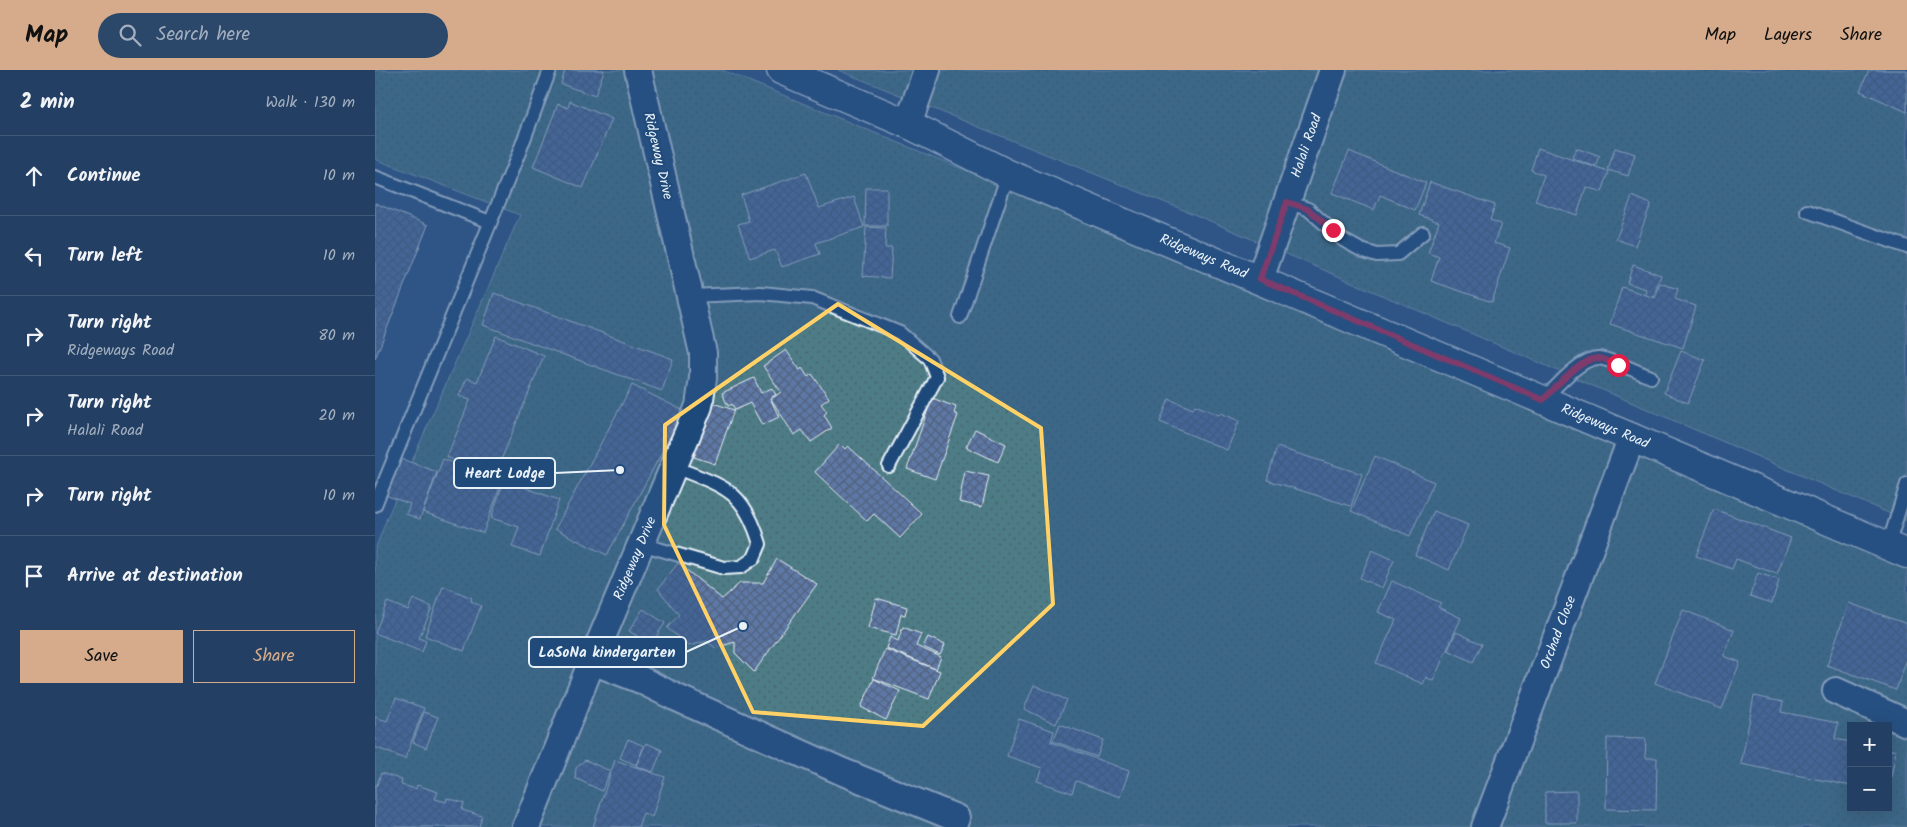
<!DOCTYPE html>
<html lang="en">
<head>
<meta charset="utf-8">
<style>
  :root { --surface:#234064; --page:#2b476a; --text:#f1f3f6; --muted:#a3afbf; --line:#405978; --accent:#d6ab8b }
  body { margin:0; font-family:Kalam,sans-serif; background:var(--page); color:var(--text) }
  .controls { position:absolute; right:15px; bottom:15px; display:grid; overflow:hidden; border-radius:0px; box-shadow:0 5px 20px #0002 }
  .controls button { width:45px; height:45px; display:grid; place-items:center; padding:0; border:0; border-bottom:1px solid var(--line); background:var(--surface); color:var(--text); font:25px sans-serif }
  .stop { position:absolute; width:15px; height:15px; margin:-11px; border:4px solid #e11d48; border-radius:50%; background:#fff }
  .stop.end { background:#e11d48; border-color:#fff; box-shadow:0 1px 5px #0008 }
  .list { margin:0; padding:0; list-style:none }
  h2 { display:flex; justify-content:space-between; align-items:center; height:65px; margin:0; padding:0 20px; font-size:21px }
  h2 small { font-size:16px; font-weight:400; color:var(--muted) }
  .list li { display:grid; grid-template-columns:32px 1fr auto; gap:15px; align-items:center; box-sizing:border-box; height:80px; padding:0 20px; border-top:1px solid var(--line) }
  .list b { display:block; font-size:19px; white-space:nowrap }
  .list p { margin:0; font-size:16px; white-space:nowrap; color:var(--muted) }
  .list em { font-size:16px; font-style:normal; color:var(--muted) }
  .actions { display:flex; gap:10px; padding:15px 20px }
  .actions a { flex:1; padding:11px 0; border:1px solid var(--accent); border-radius:0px; text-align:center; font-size:18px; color:var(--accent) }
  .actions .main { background:var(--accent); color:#111 }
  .icon { flex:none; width:28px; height:28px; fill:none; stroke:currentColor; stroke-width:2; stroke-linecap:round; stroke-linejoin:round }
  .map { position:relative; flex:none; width:1532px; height:757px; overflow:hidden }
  header { display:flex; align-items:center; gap:30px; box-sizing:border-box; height:70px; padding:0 25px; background:var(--accent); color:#111 }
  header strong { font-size:24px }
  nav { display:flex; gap:28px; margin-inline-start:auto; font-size:18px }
  .search { width:350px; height:45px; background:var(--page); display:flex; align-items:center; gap:12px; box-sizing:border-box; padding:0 18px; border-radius:28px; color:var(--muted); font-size:19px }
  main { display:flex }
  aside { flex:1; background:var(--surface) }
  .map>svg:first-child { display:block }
</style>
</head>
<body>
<header>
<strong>Map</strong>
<div class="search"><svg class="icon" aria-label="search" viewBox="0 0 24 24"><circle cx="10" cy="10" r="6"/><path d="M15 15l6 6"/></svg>Search here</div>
<nav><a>Map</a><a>Layers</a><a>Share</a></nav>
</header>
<main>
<aside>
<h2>2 min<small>Walk · 130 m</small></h2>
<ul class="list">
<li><svg class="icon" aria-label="ahead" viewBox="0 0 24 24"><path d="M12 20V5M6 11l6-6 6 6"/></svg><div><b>Continue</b></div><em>10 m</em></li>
<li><svg class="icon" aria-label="left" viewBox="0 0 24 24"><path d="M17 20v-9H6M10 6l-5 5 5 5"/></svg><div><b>Turn left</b></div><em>10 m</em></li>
<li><svg class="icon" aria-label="right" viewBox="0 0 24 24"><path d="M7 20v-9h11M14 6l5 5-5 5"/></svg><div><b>Turn right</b><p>Ridgeways Road</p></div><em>80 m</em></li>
<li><svg class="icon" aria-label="right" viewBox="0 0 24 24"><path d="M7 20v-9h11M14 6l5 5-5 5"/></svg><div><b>Turn right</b><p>Halali Road</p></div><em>20 m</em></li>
<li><svg class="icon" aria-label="right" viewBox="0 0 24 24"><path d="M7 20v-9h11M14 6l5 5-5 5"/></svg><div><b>Turn right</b></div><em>10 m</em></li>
<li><svg class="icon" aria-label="arrive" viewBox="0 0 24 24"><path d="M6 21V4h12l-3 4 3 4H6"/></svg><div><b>Arrive at destination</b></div></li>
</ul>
<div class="actions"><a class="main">Save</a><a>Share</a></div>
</aside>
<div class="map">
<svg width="1532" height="757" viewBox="0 0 1532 757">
  <defs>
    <pattern id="garden-dots" width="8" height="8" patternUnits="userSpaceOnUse" patternTransform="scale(1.25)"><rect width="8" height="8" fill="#4e7c86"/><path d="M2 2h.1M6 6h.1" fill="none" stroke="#4a656b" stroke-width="1.8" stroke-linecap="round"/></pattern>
    <pattern id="building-cross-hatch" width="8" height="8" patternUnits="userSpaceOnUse" patternTransform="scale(1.25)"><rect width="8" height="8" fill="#5d78a6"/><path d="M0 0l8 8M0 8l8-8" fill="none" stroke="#53627d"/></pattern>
  </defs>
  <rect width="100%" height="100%" fill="#2f5586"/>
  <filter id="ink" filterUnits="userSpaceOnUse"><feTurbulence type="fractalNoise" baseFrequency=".02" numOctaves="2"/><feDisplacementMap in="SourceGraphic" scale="10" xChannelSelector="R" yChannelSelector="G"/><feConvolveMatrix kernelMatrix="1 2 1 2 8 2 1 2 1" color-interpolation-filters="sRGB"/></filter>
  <g filter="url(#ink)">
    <!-- garden -->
    <g fill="url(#garden-dots)" stroke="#9bb6bf" fill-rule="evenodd">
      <path d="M0,0H347L1532,488V757H0V480L12,448L145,145L0,89ZM1476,656H1513V738H1476Z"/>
      <polygon points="463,0 1532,0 1532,451 821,145"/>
    </g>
    <!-- building -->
    <g fill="url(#building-cross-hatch)" stroke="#e8f1f8">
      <polygon points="190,0 229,0 220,26 186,14"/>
      <polygon points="1494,0 1532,0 1532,42 1485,21"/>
      <polygon points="195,31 237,49 208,118 158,97 183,34 193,38"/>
      <polygon points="1163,78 1234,102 1227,122 1211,117 1202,145 1160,131 1169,105 1156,100"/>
      <polygon points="1201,78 1225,87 1221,97 1197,88"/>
      <polygon points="1240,78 1260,84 1253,106 1233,100"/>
      <polygon points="974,81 1051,113 1040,140 1005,125 999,140 957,123"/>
      <polygon points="431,103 444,138 479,127 489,157 441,173 445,184 407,197 400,180 375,188 363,154 374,151 366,125"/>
      <polygon points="1055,112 1120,135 1115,150 1126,154 1119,173 1135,178 1117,232 1056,211 1064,187 1053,183 1064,152 1044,145"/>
      <polygon points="491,118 512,118 512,156 490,156"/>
      <polygon points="1257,126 1276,134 1260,176 1241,169"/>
      <polygon points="0,133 53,155 0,289"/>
      <polygon points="491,157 511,158 510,178 517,178 515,208 488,206"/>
      <polygon points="1258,195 1286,205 1278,228 1270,225 1271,219 1252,213"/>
      <polygon points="1285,213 1303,219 1300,229 1321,236 1308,278 1235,254 1247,217 1280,228"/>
      <polygon points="119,223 298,289 287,321 108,255"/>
      <polygon points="121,266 169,286 119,407 72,387 95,330 84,326 92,308 102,312"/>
      <polygon points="411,280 425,300 427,298 433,307 437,304 454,328 446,334 452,342 449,345 457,358 436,372 427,360 419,365 396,329 406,322 388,296"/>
      <polygon points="1306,281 1330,290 1313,333 1289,323"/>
      <polygon points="379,308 386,323 397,318 401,325 395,328 404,347 387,355 375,333 360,340 357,334 353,336 347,323"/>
      <polygon points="257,315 309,341 232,485 180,459"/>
      <polygon points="557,328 581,337 579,343 583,345 560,409 532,399"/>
      <polygon points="794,329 818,339 820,335 844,345 846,343 864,351 852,380 785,352"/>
      <polygon points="338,333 359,340 340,394 319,387"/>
      <polygon points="600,359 631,374 623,392 591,377"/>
      <polygon points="465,374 470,379 473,376 547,444 525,468 499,444 492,451 440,402"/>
      <polygon points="902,377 987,404 976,436 892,410"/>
      <polygon points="1000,386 1059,412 1035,466 976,441"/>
      <polygon points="24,388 62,402 45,449 31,444 35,434 10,425"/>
      <polygon points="68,389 127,412 108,463 48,442"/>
      <polygon points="590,401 614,406 607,437 584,432"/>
      <polygon points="129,410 184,430 165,486 137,477 144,457 116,448"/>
      <polygon points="1339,439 1416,468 1402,504 1361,489 1357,499 1321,486"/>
      <polygon points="1059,441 1093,455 1074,500 1040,485"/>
      <polygon points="997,480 1019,490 1007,518 985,508"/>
      <polygon points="402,489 442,514 379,602 360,583 360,572 340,578 332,571 314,576 292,558 304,545 283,519 303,493 347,529 365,513 388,513"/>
      <polygon points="1383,503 1404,510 1397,533 1375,526"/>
      <polygon points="1017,511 1066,533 1063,537 1086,548 1058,611 1051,607 1048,614 1001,593 1021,550 1003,542"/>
      <polygon points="68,516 97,528 96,531 106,536 89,581 50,566"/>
      <polygon points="501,528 532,537 530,545 526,544 521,565 493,558"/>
      <polygon points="38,529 57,537 44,568 51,571 47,582 0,563 12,532 33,540"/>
      <polygon points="1474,533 1532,554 1532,589 1521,620 1452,595"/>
      <polygon points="268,539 290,553 276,575 254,561"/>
      <polygon points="1308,540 1359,560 1349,586 1365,592 1347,639 1280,613"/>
      <polygon points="528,557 546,564 541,576 566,587 561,599 511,578 515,567 523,571"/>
      <polygon points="1081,562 1107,574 1098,592 1073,580"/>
      <polygon points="553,567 570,575 565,585 548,577"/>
      <polygon points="510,579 565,601 554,629 498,608"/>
      <polygon points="499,609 525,621 511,650 486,637"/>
      <polygon points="659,615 692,630 681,654 649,639"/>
      <polygon points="1379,626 1408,632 1406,642 1463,653 1460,669 1476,672 1476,716 1366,694"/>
      <polygon points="21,628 49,638 30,689 0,677 0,647 12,651"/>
      <polygon points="49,642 63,647 51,678 38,672"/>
      <polygon points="644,649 679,661 676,672 754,701 745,727 701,711 697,723 662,711 667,698 632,686"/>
      <polygon points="685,654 728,670 722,687 678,671"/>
      <polygon points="1232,668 1271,669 1270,688 1282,688 1281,740 1231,739"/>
      <polygon points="253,669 269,676 261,695 245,688"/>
      <polygon points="271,673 287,680 278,702 261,696"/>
      <polygon points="1513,679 1521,681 1513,723"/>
      <polygon points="210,690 235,701 227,721 200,708 201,698"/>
      <polygon points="240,690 290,707 277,747 268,743 263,757 218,757"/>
      <polygon points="6,703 27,710 26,715 41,719 42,715 63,722 60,729 71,732 72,728 89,733 87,740 107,746 104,757 0,757 0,715 2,715"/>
      <polygon points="1202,721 1202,753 1170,753 1170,722"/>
    </g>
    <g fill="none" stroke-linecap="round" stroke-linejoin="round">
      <!-- service casing -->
      <g stroke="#e8f1f8" stroke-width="16">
        <g id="service">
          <polyline points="0,107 115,152"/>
          <polyline points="912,132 933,139 968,170 986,180 1002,185 1023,184 1048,163"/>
          <polyline points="1432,141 1532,177"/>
          <polyline points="315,226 386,223 437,228 525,263 555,289 562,307 514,396"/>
          <polyline points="585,247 633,104"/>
          <path d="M1168,330C1180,318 1206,287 1224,288C1238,290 1262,302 1276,307"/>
          <polyline points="0,435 145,80 175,0"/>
          <path d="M266,474L349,498L366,497L379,488L385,474C368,418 349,417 299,397"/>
          <polyline points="1513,476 1532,414"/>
        </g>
      </g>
      <!-- minor casing -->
      <g stroke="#e8f1f8" stroke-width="30">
        <g id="minor">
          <polyline points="533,54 552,0"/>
          <path id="s1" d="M885,209L958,0"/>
          <polyline points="217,591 266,610 300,627 468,702 581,748"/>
          <polyline points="1461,621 1532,653"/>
          <path id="s2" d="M151,757L217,591L324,336L328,308V283L263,0"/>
          <path id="s3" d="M1110,757L1257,367"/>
        </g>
      </g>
      <!-- tertiary casing -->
      <g stroke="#e8f1f8" stroke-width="31">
        <g id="tertiary">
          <path id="s4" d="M406,0L533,54L633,104L1532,484"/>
        </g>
      </g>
      <!-- service -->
      <use href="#service" stroke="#1f4a7a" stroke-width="12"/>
      <!-- minor -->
      <use href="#minor" stroke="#1f4a7a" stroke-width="26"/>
      <!-- tertiary -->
      <use href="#tertiary" stroke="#1f4a7a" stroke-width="28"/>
    </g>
  </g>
  <g fill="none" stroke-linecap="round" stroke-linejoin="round" filter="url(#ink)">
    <!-- route -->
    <path stroke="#e11d48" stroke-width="6" d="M958,160L933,139L912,132L885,209L1168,330C1180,318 1207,287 1224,288C1230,289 1237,293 1243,295"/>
  </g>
  <!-- marked area -->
  <path d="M0 0H1532V757H0ZM463,234L666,358L678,534L548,656L378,642L289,455L290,355Z" fill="#2f5586" fill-opacity=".55" fill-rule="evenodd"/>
  <path fill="none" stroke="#ffd166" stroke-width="4" stroke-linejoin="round" d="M463,234L666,358L678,534L548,656L378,642L289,455L290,355Z"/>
  <g text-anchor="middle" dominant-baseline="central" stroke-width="4" stroke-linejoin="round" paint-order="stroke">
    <!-- street labels -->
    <g font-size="14" fill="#e8f1f8" stroke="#1f4a7a">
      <text stroke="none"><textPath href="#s1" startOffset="141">Halali Road</textPath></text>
      <text transform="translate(283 86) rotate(77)">Ridgeway Drive</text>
      <text stroke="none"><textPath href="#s4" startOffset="462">Ridgeways Road</textPath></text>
      <text stroke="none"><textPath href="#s4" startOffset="898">Ridgeways Road</textPath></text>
      <text stroke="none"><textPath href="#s2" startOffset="290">Ridgeway Drive</textPath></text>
      <text stroke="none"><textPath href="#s3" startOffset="208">Orchad Close</textPath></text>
    </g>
  </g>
  <!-- callouts -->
  <path fill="none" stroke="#e8f1f8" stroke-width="2" d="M245 400L180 403M368 556L311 582"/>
  <g fill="#e8f1f8" stroke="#1f4a7a" stroke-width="2">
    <circle cx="245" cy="400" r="5"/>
    <circle cx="368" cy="556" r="5"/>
  </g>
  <g fill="#1f4a7a" stroke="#e8f1f8" stroke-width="2">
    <rect x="79" y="388" width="101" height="30" rx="5"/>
    <rect x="154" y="567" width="157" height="30" rx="5"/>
  </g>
  <g font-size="15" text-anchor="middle" font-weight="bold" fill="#e8f1f8">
    <text x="130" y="408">Heart Lodge</text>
    <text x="232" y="587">LaSoNa kindergarten</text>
  </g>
</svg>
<div class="controls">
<button>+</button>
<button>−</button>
</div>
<div class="stop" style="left:1243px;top:295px"></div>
<div class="stop end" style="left:958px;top:160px"></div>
</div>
</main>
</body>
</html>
